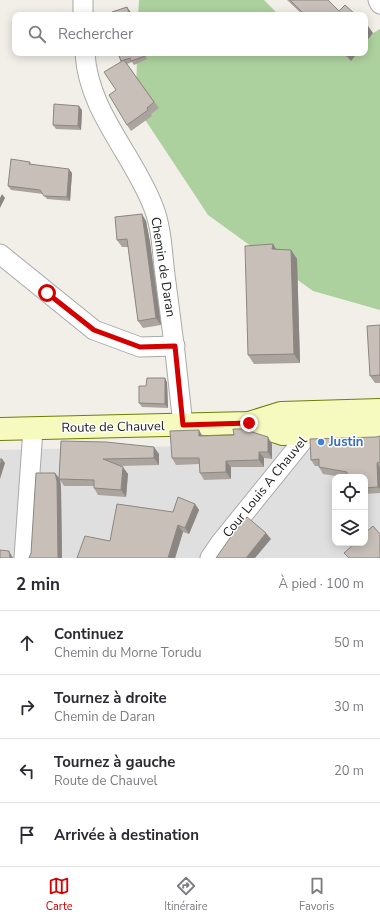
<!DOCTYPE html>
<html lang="fr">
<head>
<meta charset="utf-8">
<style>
  :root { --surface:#fff; --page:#f2f2f3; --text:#2b2b33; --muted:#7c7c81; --line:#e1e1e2; --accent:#d40000 }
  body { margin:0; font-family:"Nunito Sans",sans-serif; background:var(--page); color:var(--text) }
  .controls { position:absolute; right:12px; bottom:12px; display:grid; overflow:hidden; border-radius:8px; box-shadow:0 2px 10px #0003 }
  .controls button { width:36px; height:36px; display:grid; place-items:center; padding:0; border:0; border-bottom:1px solid var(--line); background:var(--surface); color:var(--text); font:20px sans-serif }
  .stop { position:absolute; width:12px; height:12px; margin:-9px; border:3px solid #d40000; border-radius:50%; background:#fff }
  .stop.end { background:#d40000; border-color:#fff; box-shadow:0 1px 4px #0008 }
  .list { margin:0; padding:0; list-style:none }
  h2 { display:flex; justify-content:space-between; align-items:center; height:52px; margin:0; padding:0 16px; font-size:17px }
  h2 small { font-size:13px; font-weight:400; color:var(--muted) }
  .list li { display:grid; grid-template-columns:26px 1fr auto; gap:12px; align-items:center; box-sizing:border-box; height:64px; padding:0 16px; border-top:1px solid var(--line) }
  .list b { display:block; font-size:15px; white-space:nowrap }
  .list p { margin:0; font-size:13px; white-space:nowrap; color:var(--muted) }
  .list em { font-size:13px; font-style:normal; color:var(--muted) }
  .icon { flex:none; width:22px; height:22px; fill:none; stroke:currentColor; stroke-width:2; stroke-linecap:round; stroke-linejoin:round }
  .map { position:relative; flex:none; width:380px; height:558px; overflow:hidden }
  .search { position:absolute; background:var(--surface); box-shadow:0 2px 10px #0003; left:12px; right:12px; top:12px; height:44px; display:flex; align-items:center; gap:10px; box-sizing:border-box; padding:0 14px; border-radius:8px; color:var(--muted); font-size:15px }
  .sheet { height:308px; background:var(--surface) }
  nav { display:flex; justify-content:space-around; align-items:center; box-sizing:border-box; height:56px; border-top:1px solid var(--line); background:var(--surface); font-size:11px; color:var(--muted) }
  nav a { display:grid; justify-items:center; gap:2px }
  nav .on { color:var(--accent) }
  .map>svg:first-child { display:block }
</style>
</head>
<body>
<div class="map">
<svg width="380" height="558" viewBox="0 0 380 558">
  <rect width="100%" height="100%" fill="#f2efe9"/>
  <!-- residential -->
  <path fill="#e0dfdf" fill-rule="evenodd" d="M380,442V558H0V450ZM335,477H365V543H335Z"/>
  <!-- forest -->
  <g fill="#add19e">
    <polygon points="139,0 264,0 279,15 138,15"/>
    <polygon points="380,29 380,310 313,291 208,215 136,106 137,53 365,53 365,38"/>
  </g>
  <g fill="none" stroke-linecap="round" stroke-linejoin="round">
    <!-- minor casing -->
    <g stroke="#a9a9a9" stroke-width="21">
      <g id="minor">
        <polyline points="378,0 380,4"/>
        <polyline points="83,15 83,0"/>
        <path d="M85,53C88,111 133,154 153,206C162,228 162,252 165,275C172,325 178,375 183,425"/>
        <polyline points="0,254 94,330 140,347 175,346"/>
        <polyline points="24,558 33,429"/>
        <polyline points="210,558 221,542 309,433 310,423"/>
      </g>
    </g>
    <!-- secondary casing -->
    <g stroke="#707d05" stroke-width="24">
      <g id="secondary">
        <polyline points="249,423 283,434 380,431"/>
        <polyline points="0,429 249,423 281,413 380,410"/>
      </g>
    </g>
    <!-- minor -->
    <use href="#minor" stroke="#fff" stroke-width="19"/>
    <!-- secondary -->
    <use href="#secondary" stroke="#f7fabf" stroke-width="22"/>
  </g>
  <!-- wall -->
  <g fill="#aba49e">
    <polygon points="287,0 328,0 339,11 356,15 303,15"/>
    <polygon points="118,53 145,53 147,59 134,65 132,62 127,64 159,108 151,114 152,116 131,131 127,125 116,90 121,62"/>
    <polygon points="342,53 357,53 351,61"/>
    <polygon points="82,110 81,130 56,129 53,125"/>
    <polygon points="30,162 31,164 72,173 70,201 47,199 43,194 11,190 8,186"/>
    <polygon points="146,221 150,242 161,325 143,328 138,321 128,247 122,247 117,240"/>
    <polygon points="273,244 276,249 291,250 297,259 300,363 254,364 248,355"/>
    <polygon points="380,325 380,383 375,383 370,376"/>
    <polygon points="167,382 168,408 142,407 139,403 146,386"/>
    <polygon points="203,436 272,444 272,459 264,458 264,467 231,467 231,479 204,480 200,473 199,464 176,465 172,458"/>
    <polygon points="380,436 380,493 365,494 365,477 342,477 323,474 319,467 319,466 315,466 311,460"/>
    <polygon points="61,441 159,454 159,465 119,466 128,474 126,497 98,495 94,488 94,486 64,486 60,480 61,487 62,558 29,558 59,478"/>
    <polygon points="195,504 199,510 189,534 183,532 175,558 77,558 110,541 173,512"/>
  </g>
  <!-- shaded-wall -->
  <g fill="#8b8681">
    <polygon points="127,7 130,11 131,15 130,15"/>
    <polygon points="368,26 373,33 365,43 365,30"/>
    <polygon points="346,53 357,53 351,61 346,54"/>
    <polygon points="79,106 82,110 81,130 78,126"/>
    <polygon points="69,169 72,173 70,201 67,197"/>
    <polygon points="2,194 5,198 0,208 0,198"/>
    <polygon points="142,214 146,221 150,242 161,325 156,318"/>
    <polygon points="273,244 279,254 272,249"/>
    <polygon points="291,250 297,259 300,363 294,354"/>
    <polygon points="165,378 167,382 168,408 165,404"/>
    <polygon points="199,430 203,437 199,436"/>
    <polygon points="268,437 272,444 272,459 268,452"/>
    <polygon points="154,447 159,454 159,465 154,458"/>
    <polygon points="259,452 264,458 264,467 259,460"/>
    <polygon points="2,459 5,463 0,479 0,466"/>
    <polygon points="226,461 231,467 231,479 226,472"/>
    <polygon points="377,463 380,467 380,489 378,487"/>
    <polygon points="123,467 128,474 126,497 121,490"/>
    <polygon points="55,473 60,479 59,479 60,480 61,487 62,558 58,558"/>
    <polygon points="195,504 199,510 189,534 185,528"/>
    <polygon points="178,525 183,532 175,558 168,558"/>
    <polygon points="266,533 271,539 255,558 246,558"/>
    <polygon points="9,551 13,558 11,558 10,557"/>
  </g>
  <!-- building -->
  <g fill="#c7bfb8" stroke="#8b8681">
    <polygon points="290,0 328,0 339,11 345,5 356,15 305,15"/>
    <polygon points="127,7 130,15 113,15 112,12"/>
    <polygon points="365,23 368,26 365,30"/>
    <polygon points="118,53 144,53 145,56 131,61 130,58 121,61"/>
    <polygon points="124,60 154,102 147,108 148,110 127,125 109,95 116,90 104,72"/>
    <polygon points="54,104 79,106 78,126 53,125"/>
    <polygon points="11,159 30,162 29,164 69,169 67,197 44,196 40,190 8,186"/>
    <polygon points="142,214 145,235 156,318 138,321 127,239 117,240 115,217"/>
    <polygon points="273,244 272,249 291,250 294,354 248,355 245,246"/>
    <polygon points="380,325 380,375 370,376 367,326"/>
    <polygon points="147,378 165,378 165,404 139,403 139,386 146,386"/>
    <polygon points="233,429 243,429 268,437 268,452 259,452 259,460 226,461 226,472 200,473 199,458 172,458 170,431 199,430 199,436 234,435"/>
    <polygon points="380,436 380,462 377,463 378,487 365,488 365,477 347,477 347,472 319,467 319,459 311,460 310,439 376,437"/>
    <polygon points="61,441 106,442 154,447 154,458 103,459 123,467 121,490 94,488 94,480 59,479"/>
    <polygon points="0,459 2,459 0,466"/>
    <polygon points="36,473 55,473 57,481 58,558 29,558 31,553"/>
    <polygon points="178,497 195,504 185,528 178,525 168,558 77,558 85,536 110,541 117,504 173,512"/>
    <polygon points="247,517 266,533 246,558 216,558 230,538"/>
    <polygon points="373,526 380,534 380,558 349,558 344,553 355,543 365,543 365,533"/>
    <polygon points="0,550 9,551 10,557 11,558 0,558"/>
  </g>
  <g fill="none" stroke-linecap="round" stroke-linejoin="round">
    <!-- route -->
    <polyline stroke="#d40000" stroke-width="5" points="47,293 94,330 140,347 175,346 183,425 249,423"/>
  </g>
  <!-- markers -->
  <circle fill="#3f7fe0" stroke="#fff" stroke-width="1.5" cx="321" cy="442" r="4"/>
  <g text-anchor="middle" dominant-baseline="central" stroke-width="3" stroke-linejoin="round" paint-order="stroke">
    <!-- street labels -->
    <g font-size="13" fill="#222" stroke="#fff">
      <text transform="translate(163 267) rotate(81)">Chemin de Daran</text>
      <text transform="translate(113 427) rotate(-1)">Route de Chauvel</text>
      <text transform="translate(265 487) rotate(-51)">Cour Louis A Chauvel</text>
    </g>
    <!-- shop labels -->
    <g font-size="13" font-weight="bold" fill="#366cbe" stroke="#fff" text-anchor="start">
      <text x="329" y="442">Justin</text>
    </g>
  </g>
</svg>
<div class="controls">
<button><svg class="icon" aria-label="locate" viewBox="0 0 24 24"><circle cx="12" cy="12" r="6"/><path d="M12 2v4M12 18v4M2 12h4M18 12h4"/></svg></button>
<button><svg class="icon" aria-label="layers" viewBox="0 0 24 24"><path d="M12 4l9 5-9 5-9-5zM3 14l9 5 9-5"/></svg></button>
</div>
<div class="stop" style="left:47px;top:293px"></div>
<div class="stop end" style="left:249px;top:423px"></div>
<div class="search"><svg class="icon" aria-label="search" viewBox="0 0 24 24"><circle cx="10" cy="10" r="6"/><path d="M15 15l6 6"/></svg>Rechercher</div>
</div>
<section class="sheet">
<h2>2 min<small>À pied · 100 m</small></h2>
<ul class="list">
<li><svg class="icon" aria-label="ahead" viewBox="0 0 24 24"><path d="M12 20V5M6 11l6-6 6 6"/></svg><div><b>Continuez</b><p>Chemin du Morne Torudu</p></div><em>50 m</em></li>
<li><svg class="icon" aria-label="right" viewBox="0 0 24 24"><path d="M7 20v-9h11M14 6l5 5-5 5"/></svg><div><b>Tournez à droite</b><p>Chemin de Daran</p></div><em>30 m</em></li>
<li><svg class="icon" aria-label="left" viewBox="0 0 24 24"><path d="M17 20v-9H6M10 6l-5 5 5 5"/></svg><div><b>Tournez à gauche</b><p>Route de Chauvel</p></div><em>20 m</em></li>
<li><svg class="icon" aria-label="arrive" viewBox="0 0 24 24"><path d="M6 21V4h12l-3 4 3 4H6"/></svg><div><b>Arrivée à destination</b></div></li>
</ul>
</section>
<nav>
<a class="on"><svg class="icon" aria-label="map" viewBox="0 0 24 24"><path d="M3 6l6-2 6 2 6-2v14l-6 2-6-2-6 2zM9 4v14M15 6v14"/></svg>Carte</a>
<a><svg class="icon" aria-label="directions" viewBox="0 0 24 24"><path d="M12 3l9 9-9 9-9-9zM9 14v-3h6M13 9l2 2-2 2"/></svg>Itinéraire</a>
<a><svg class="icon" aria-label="saved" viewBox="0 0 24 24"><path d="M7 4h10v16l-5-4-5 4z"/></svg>Favoris</a>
</nav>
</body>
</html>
